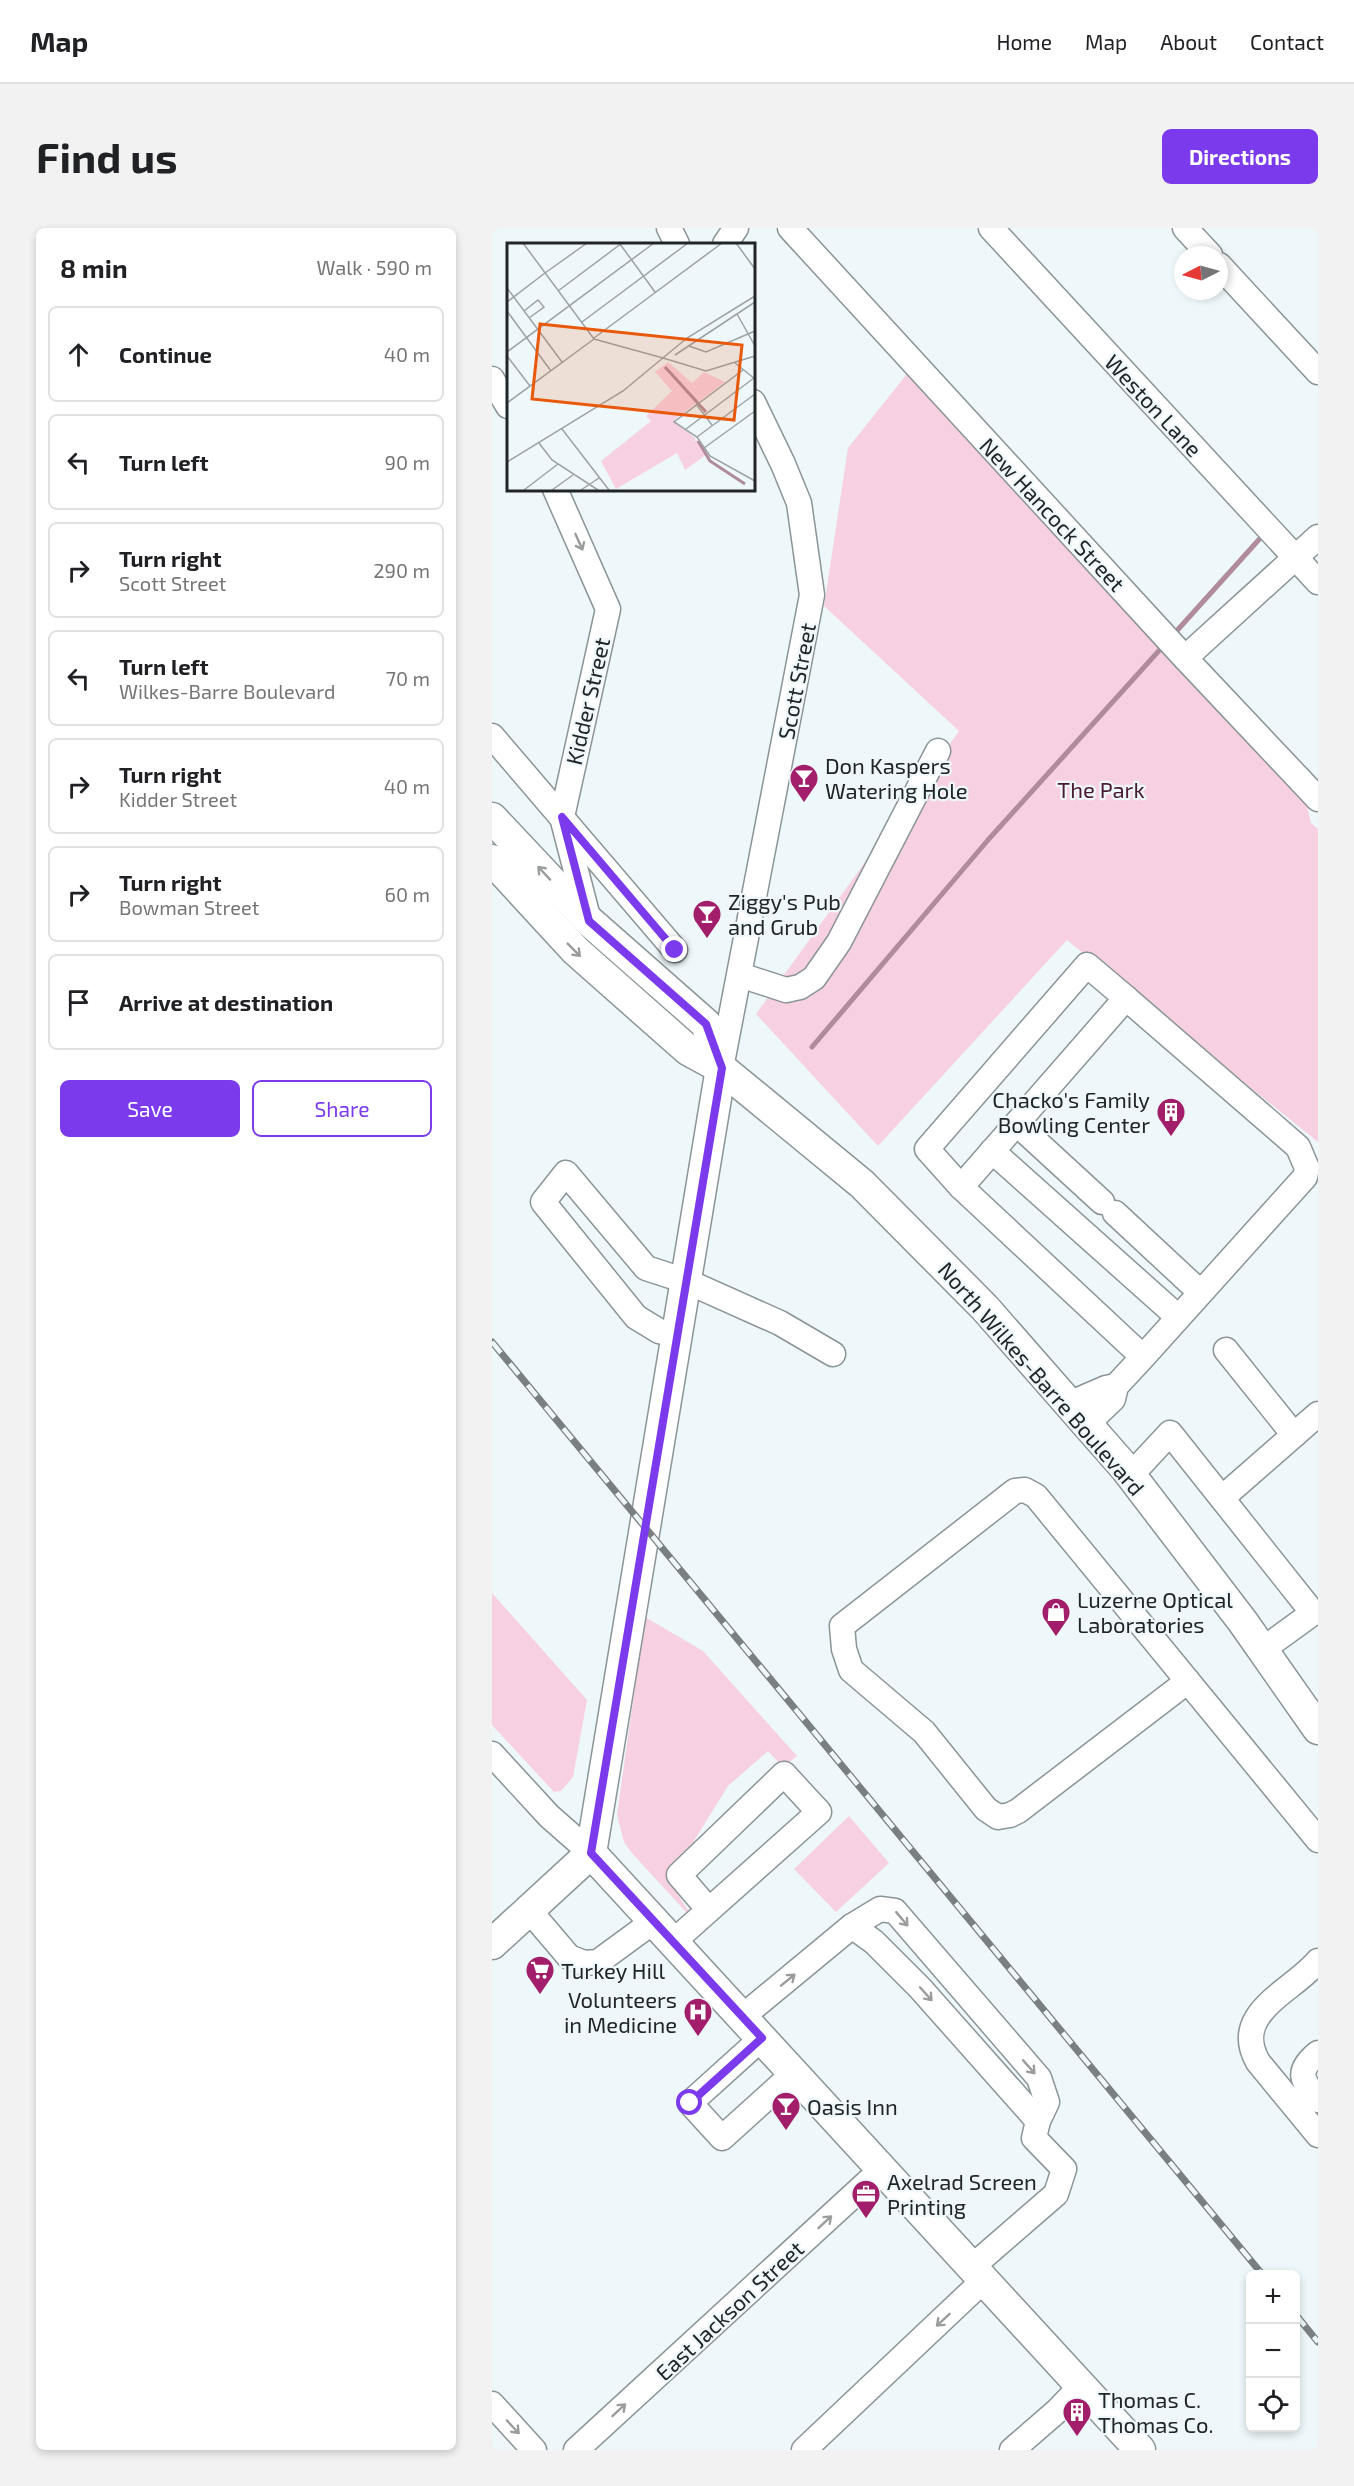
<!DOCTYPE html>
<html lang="en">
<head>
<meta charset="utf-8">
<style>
  :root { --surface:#fff; --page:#f2f2f2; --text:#202124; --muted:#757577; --line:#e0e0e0; --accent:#7c3aed }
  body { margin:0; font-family:"Exo 2",sans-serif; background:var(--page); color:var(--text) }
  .controls { position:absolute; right:18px; bottom:18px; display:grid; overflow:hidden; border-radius:9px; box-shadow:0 3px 9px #0003 }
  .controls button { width:54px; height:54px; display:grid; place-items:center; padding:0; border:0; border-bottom:2px solid var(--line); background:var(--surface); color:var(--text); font:30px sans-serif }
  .compass { position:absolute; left:682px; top:18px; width:54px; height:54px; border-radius:50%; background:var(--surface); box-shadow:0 3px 9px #0003; rotate:264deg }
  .stop { position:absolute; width:18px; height:18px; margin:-14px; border:4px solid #7c3aed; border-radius:50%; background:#fff }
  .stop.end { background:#7c3aed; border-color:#fff; box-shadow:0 2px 6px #0008 }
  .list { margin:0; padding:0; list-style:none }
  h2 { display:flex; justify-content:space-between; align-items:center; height:78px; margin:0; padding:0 24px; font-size:26px }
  h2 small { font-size:20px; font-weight:400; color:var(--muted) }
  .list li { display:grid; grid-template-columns:39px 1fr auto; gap:18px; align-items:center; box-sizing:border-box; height:96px; margin:0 12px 12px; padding:0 12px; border:2px solid var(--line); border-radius:9px }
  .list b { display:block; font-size:22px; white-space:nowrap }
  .list p { margin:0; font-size:20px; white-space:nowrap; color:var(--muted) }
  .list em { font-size:20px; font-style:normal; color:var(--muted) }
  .actions { display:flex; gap:12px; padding:18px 24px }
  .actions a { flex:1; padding:14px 0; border:2px solid var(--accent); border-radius:9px; text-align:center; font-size:21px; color:var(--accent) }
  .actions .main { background:var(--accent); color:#fff }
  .icon { flex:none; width:33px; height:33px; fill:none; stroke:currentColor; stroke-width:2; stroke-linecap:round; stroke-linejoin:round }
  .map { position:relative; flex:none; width:826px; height:2222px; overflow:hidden; border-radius:9px }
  header { display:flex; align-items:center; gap:36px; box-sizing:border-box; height:84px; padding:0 30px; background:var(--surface); border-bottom:2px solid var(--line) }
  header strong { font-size:28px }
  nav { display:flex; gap:33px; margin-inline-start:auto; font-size:21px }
  .intro { display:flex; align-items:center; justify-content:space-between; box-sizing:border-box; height:144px; padding:0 36px }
  h1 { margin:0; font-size:42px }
  .button { padding:15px 27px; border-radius:9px; background:var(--accent); color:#fff; font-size:21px; font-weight:700 }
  main { display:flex; gap:36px; padding:0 36px }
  aside { flex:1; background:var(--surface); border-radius:9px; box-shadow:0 3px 9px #0003 }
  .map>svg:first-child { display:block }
</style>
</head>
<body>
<header>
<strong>Map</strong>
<nav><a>Home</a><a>Map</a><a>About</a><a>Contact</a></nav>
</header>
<div class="intro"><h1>Find us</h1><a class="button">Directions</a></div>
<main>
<aside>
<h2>8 min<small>Walk · 590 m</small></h2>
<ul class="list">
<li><svg class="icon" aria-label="ahead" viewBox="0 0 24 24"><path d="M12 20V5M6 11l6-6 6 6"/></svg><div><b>Continue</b></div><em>40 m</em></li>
<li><svg class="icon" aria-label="left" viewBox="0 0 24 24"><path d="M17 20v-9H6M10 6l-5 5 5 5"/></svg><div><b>Turn left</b></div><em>90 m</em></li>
<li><svg class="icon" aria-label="right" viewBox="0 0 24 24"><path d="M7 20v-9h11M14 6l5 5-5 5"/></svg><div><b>Turn right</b><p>Scott Street</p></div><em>290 m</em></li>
<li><svg class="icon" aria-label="left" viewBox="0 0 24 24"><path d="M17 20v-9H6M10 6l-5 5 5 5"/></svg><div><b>Turn left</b><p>Wilkes-Barre Boulevard</p></div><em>70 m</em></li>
<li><svg class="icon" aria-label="right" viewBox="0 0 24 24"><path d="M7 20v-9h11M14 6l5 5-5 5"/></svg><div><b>Turn right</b><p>Kidder Street</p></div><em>40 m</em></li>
<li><svg class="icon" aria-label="right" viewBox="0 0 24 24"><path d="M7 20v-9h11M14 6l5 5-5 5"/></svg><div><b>Turn right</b><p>Bowman Street</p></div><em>60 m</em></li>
<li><svg class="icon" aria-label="arrive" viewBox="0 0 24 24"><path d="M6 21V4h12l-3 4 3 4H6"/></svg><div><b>Arrive at destination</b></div></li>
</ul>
<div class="actions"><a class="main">Save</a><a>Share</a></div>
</aside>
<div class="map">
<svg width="826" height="2222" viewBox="0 0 826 2222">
  <rect width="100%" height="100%" fill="#eef7fa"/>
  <!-- green -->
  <g fill="#f7d1e1">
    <polygon points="422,137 808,549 819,595 826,601 826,914 575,712 386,918 264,786 467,503 332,378 356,220"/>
    <polygon points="0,1365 95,1472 81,1549 69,1563 62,1564 0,1497"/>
    <polygon points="153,1389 211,1423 305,1528 291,1539 276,1523 236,1558 177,1653 205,1696 139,1624 132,1614 125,1587"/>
    <polygon points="357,1588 397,1635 344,1684 302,1641"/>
  </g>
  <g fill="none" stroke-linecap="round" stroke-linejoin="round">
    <!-- stream -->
    <g stroke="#b08b9b" stroke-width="5">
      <polyline points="681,407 772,306 774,308"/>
      <polyline points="320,819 496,612 673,416"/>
    </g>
    <!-- minor casing -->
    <g stroke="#8b9496" stroke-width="27">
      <g id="minor">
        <polyline points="177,0 185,16"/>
        <polyline points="298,0 693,430 826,571"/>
        <polyline points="499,0 826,354"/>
        <polyline points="693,0 718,27"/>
        <polyline points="233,16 244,0"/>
        <polyline points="727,37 826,144"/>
        <polyline points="0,151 16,178"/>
        <polyline points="63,261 116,381 70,589 97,693"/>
        <polyline points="693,430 826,309"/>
        <polyline points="0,508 183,722"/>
        <polyline points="248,747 294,762 308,759 322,750 347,714 446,523"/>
        <polyline points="229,840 320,367 307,275 291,236 261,174"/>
        <polyline points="525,896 610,974"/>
        <polyline points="500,923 686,1089"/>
        <polyline points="469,959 435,921 595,737 634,770"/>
        <polyline points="623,985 708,1064"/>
        <polyline points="185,1107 167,1103 144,1089 51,974 74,945 154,1040 194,1053 288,1095 341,1126"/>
        <polyline points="734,1122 802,1207"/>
        <polyline points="577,1176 614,1160 624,1158"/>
        <polyline points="595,1196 621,1171 624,1158 651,1129 813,949 815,940 806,919 634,770 469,959 651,1129"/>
        <polyline points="639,1247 678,1205 821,1385 770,1422"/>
        <polyline points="730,1270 826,1186"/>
        <polyline points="696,1453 526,1583 518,1587 506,1589 494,1581 432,1504 359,1442 352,1421 350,1398 523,1263 533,1262 544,1268 826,1612"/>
        <polyline points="0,1526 57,1588 99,1625"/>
        <polyline points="37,1682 77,1729 92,1735 106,1734 162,1693"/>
        <polyline points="360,1698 382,1714 428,1760 546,1893"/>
        <polyline points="181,1714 327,1584 292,1546 187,1647 217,1682"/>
        <path d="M826,1733C800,1764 738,1785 766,1834L826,1907"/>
        <polyline points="250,1789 360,1698 388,1681 403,1683 547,1850 555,1874 546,1893 542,1910 572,1941 564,1966 481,2038"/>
        <polyline points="270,1810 198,1875 230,1910 302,1845"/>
        <path d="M826,1825C803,1844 810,1852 826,1872"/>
        <polyline points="0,2176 42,2222"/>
        <polyline points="84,2222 390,1941"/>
        <polyline points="312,2222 493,2051"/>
        <polyline points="520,2222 565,2183 590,2157"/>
      </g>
    </g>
    <!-- major casing -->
    <g stroke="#8b9496" stroke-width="33">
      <g id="major">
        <polyline points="0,590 97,693 214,796 229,840 99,1625"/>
        <polyline points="0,632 84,723 196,822 229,840 370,956 493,1080 634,1241 751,1394 826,1501"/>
        <polyline points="99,1625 648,2222"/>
        <polyline points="0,1716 99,1625"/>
      </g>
    </g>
    <!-- minor -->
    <use href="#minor" stroke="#fff" stroke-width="24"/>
    <!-- major -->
    <use href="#major" stroke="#fff" stroke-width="30"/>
    <!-- rail casing -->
    <g stroke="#7a8082" stroke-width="7">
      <g id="rail">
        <polyline points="0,1114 770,2046"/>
        <polyline points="804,2087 826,2114"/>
      </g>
    </g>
    <!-- rail -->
    <use href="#rail" stroke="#eef7fa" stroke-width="4.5" stroke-dasharray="14" stroke-linecap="butt"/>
  </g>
  <!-- one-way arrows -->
  <defs><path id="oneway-shaft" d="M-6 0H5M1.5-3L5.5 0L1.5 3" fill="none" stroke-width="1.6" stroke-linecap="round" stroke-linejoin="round" transform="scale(1.5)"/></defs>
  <g stroke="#9b9d9d">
    <use href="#oneway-shaft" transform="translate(87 314) rotate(66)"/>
    <use href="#oneway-shaft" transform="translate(52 645) rotate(-133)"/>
    <use href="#oneway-shaft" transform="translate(82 722) rotate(45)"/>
    <use href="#oneway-shaft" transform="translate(410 1691) rotate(50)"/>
    <use href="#oneway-shaft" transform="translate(296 1752) rotate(-39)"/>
    <use href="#oneway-shaft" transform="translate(434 1766) rotate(48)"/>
    <use href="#oneway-shaft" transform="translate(537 1839) rotate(49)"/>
    <use href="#oneway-shaft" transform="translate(333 1994) rotate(-43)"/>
    <use href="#oneway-shaft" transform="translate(451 2092) rotate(137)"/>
    <use href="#oneway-shaft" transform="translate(127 2182) rotate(-43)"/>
    <use href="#oneway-shaft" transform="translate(21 2199) rotate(47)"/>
  </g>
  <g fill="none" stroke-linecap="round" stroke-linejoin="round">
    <!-- route -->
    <polyline stroke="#7c3aed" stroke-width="8" points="183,722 70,589 97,693 214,796 230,840 99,1625 270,1810 198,1875"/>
  </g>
  <!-- icons -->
  <defs>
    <g id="bar-pin" transform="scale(1.5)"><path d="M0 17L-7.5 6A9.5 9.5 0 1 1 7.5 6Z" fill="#a21e6b" stroke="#eef7fa"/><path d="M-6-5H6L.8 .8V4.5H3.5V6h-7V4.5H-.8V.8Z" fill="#fff"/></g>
    <g id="building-pin" transform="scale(1.5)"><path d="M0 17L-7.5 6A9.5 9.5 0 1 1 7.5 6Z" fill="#a21e6b" stroke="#eef7fa"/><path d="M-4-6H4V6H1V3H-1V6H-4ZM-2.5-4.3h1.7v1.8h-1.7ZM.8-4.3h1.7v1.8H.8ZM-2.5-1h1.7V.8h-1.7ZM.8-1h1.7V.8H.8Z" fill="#fff"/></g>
    <g id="shop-pin" transform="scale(1.5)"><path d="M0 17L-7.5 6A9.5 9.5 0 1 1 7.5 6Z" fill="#a21e6b" stroke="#eef7fa"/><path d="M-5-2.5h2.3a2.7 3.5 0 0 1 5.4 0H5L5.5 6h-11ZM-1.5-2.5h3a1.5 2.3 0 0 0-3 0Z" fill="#fff"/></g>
    <g id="supermarket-pin" transform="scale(1.5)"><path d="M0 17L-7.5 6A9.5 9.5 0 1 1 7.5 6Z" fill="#a21e6b" stroke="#eef7fa"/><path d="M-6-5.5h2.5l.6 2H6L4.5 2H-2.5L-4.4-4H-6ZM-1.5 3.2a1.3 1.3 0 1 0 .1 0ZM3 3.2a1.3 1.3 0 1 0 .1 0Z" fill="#fff"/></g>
    <g id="hospital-pin" transform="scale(1.5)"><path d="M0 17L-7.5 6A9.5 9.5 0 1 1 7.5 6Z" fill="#a21e6b" stroke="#eef7fa"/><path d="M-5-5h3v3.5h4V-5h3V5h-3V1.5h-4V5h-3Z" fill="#fff"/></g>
    <g id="office-pin" transform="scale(1.5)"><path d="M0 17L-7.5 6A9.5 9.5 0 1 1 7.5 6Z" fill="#a21e6b" stroke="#eef7fa"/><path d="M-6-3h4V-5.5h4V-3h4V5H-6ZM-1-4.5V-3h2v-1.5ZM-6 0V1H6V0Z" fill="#fff"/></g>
  </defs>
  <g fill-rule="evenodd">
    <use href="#bar-pin" x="312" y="550"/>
    <use href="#bar-pin" x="215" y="686"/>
    <use href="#building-pin" x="679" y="884"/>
    <use href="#shop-pin" x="564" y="1384"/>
    <use href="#supermarket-pin" x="48" y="1742"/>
    <use href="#hospital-pin" x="206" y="1784"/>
    <use href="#bar-pin" x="294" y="1878"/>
    <use href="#office-pin" x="374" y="1966"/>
    <use href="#building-pin" x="585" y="2184"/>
  </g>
  <g text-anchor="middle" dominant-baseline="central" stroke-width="4.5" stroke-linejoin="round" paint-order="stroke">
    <!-- street labels -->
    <g font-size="22" fill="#212526" stroke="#eef7fa">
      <text transform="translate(662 177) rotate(47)">Weston Lane</text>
      <text transform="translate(561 286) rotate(47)">New Hancock Street</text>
      <text transform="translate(304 453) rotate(-79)">Scott Street</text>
      <text transform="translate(95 473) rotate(-77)">Kidder Street</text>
      <text transform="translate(550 1150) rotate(49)">North Wilkes-Barre Boulevard</text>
      <text transform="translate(237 2082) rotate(-43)">East Jackson Street</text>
    </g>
    <!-- poi labels -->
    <g font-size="22" fill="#212526" stroke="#eef7fa" text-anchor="start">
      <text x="333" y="537">Don Kaspers<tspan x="333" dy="25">Watering Hole</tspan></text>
      <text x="236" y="673">Ziggy's Pub<tspan x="236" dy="25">and Grub</tspan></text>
      <text x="658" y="871" text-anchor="end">Chacko's Family<tspan x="658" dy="25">Bowling Center</tspan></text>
      <text x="585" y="1371">Luzerne Optical<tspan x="585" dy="25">Laboratories</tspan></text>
      <text x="69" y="1742">Turkey Hill</text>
      <text x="185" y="1771" text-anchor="end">Volunteers<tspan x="185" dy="25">in Medicine</tspan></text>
      <text x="315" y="1878">Oasis Inn</text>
      <text x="395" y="1953">Axelrad Screen<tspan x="395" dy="25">Printing</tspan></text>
      <text x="606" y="2171">Thomas C.<tspan x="606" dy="25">Thomas Co.</tspan></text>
    </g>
    <!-- park labels -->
    <g font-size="22" fill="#491832" stroke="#eef7fa">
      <text x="609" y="561">The Park</text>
    </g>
  </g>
  <!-- overview -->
  <g transform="translate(15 15)">
    <rect width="248" height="248" fill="#eef7fa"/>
    <path d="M161,119L185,140L197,129L218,139L167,177L189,196L185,199L190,197L200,211L178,227L170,210L109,246L94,218L144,178L139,173L165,148L148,129Z" fill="#f7d1e1"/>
    <path fill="none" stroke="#b08b9b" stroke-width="3" d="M158,124L199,169M191,198L203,218L238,241"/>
    <path fill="none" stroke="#9ca3a5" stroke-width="1.5" d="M16,0L87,96M229,0L248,26M113,1L148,49M38,30L80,0M0,45L55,119M51,48L115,0M0,59L38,30M0,68L44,128M17,68L31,57L37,64L22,75M230,71L248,103M75,79L181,0M87,95L215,0M87,96L156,115M182,103L199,109L248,88M0,109L147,0M168,112L248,59M0,113L23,143M156,115L199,128L248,113M228,120L248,136M236,127L167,179L190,194L203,213L248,238M0,160L87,96M189,161L205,182M55,186L102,247M179,186L247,135M190,194L248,151M32,200L45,217L91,247M197,205L248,168M0,219L116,148L180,95L248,53M17,247L51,221M45,247L66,232M74,247L92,235"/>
    <path fill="#e8590c" fill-opacity="0.15" stroke="#e8590c" stroke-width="3" d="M33,81L235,102L227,177L25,156Z"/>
    <rect width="248" height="248" fill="none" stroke="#212526" stroke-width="3"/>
  </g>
</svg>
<div class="controls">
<button>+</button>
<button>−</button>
<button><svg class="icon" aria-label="locate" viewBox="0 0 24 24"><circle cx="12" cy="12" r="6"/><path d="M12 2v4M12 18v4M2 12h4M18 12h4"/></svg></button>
</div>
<svg class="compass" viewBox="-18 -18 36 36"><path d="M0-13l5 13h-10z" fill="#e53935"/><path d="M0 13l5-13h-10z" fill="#757577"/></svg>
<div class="stop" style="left:198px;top:1875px"></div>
<div class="stop end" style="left:183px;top:722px"></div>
</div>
</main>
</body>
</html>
